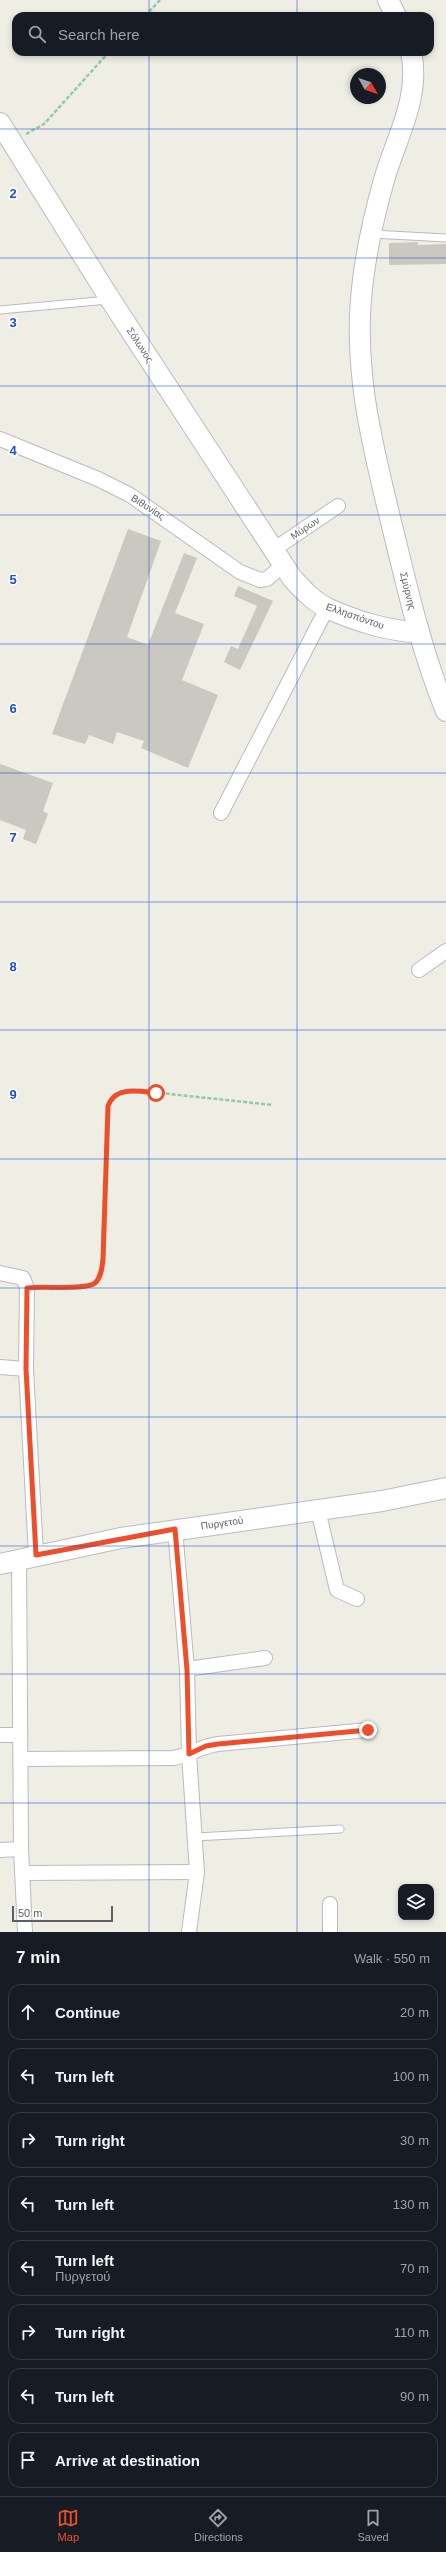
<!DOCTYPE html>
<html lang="en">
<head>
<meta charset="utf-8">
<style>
  :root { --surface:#171b24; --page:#242831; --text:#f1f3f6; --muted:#9ea1a6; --line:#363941; --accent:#ef4e2a }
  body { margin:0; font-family:Arial,sans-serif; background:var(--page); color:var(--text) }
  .controls { position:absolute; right:12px; bottom:12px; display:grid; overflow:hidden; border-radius:8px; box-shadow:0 2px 6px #0003 }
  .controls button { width:36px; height:36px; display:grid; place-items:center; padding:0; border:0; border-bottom:1px solid var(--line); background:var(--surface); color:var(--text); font:20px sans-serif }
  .compass { position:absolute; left:350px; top:68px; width:36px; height:36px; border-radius:50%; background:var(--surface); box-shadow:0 2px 6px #0003; rotate:130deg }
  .scale { position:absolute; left:12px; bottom:10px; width:101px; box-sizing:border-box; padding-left:4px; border:2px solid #5c5f65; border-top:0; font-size:11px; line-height:14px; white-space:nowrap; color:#5c5f65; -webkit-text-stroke:3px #fff; paint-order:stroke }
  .stop { position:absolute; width:12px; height:12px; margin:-9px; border:3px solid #ef4e2a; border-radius:50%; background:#fff }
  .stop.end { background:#ef4e2a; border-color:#fff; box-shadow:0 1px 4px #0008 }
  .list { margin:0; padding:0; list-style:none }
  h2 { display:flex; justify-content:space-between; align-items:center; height:52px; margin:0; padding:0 16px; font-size:17px }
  h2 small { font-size:13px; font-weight:400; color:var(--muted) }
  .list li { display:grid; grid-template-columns:26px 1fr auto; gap:12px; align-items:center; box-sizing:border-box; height:56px; margin:0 8px 8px; padding:0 8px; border:1px solid var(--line); border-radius:12px }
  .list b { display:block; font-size:15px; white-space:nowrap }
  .list p { margin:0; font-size:13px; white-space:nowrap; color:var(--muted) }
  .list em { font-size:13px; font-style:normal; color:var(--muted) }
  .icon { flex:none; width:22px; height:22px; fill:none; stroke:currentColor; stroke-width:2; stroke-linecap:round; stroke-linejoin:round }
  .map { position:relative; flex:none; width:446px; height:1932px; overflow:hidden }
  .search { position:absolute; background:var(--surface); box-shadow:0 2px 6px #0003; left:12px; right:12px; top:12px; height:44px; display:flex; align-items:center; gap:10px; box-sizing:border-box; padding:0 14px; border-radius:12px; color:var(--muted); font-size:15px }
  .sheet { height:564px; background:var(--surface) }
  nav { display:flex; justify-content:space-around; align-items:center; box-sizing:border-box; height:56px; border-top:1px solid var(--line); background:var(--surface); font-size:11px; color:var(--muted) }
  nav a { display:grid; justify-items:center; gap:2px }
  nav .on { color:var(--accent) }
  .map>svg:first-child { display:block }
</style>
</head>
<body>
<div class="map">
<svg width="446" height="1932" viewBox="0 0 446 1932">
  <rect width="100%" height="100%" fill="#efeee4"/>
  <!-- building -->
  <g fill="#cac8c1">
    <polygon points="418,242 418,245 446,244 446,264 389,265 389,243"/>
    <polygon points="128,529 161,541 127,637 148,645 184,553 197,558 175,613 204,624 182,680 218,695 188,768 141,748 144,741 117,732 113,744 89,735 85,744 52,734"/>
    <polygon points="238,586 273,601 240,670 224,662 231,646 238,649 257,606 234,596"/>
    <polygon points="0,764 53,783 43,811 48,814 36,844 23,839 26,830 0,820"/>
  </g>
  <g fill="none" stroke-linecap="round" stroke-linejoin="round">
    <!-- lane casing -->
    <g stroke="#b9bbc0" stroke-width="9">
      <g id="lane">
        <polyline points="372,234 446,238"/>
        <polyline points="0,310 108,300"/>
        <polyline points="195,1837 340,1829"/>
      </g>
    </g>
    <!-- street casing -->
    <g stroke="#b9bbc0" stroke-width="16">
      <g id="street">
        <polyline points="0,439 98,479 130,495 240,572 260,580 267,579 283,565"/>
        <polyline points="273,550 338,506"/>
        <polyline points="221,813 327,608"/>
        <polyline points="419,970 446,951"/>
        <polyline points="0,1273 23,1278 27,1288 26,1369 36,1555"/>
        <polyline points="0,1367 26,1369"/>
        <polyline points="318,1510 337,1590 357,1599"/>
        <polyline points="175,1529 187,1669 189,1754 197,1872 189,1932"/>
        <polyline points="19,1558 21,1849 25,1932"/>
        <polyline points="187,1669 265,1658"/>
        <polyline points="0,1735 20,1735"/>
        <path d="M21,1759L173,1758C189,1756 201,1746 218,1744L368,1730"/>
        <polyline points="0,1850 21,1849"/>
        <polyline points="22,1873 197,1872"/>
        <polyline points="330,1932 330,1904"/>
      </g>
    </g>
    <!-- secondary casing -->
    <g stroke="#b9bcc2" stroke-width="22">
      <g id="secondary">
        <polyline points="388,0 396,16"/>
        <path d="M411,52C421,97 396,138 384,180C375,212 367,247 363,280C351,369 374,452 395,538C409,596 423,655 446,711"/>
        <path d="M0,123L110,299L292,578C302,589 313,601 327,608C353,620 390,632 419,632"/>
        <polyline points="0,1564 121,1538 382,1501 446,1488"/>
      </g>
    </g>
    <!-- path -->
    <g stroke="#97c6a9" stroke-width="2.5" stroke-dasharray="4 2" stroke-linecap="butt">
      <polyline points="145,16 160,0"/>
      <polyline points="26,134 44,124 109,52"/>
      <polyline points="40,1286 88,1287 96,1283 101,1272 108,1107 114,1095 126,1091 141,1091 273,1105"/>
    </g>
    <!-- lane -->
    <use href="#lane" stroke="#fff" stroke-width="7"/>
    <!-- street -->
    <use href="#street" stroke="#fff" stroke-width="14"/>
    <!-- secondary -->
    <use href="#secondary" stroke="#fff" stroke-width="20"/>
  </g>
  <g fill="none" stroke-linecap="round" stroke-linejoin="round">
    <!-- route -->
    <path stroke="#ef4e2a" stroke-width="5" d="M156,1093C138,1091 115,1086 108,1106L103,1260C102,1268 101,1278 95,1283C88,1290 41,1286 27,1288L26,1369L36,1555L175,1529L187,1670L189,1754L206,1746L218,1744L368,1730"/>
  </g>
  <!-- grid -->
  <path fill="none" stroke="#1d4ed8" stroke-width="1" stroke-opacity="0.55" d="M149,0V16M297,0V16M149,52V1932M297,52V1932M0,129H446M0,258H446M0,386H446M0,515H446M0,644H446M0,773H446M0,902H446M0,1030H446M0,1159H446M0,1288H446M0,1417H446M0,1546H446M0,1674H446M0,1803H446"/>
  <g text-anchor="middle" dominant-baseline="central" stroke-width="3" stroke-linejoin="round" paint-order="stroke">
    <!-- street labels -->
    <g font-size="10" fill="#5c5f65" stroke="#fff">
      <text transform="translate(140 345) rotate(57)">Σόλωνος</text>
      <text transform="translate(148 507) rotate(33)">Βιθυνίας</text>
      <text transform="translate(305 528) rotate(-34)">Μύρων</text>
      <text transform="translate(408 591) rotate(76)">Σμύρνης</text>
      <text transform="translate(355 616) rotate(19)">Ελλησπόντου</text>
      <text transform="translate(222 1523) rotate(-8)">Πυργετού</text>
    </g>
  </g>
  <g font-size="13" text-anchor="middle" font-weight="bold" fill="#1d4ed8" stroke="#fff" stroke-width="3" stroke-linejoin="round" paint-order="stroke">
    <text x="13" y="198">2</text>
    <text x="13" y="327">3</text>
    <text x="13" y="455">4</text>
    <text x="13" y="584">5</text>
    <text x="13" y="713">6</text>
    <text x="13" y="842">7</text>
    <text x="13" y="971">8</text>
    <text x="13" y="1099">9</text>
  </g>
</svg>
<div class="controls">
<button><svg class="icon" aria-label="layers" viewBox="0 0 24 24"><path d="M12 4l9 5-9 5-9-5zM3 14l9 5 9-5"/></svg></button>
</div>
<svg class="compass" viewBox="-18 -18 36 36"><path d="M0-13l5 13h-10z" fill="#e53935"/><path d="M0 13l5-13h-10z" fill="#9ea1a6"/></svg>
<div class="scale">50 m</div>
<div class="stop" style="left:156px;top:1093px"></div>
<div class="stop end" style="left:368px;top:1730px"></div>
<div class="search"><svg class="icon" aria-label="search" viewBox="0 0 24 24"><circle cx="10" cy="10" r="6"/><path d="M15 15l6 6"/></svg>Search here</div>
</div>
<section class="sheet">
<h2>7 min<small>Walk · 550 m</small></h2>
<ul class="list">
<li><svg class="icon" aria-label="ahead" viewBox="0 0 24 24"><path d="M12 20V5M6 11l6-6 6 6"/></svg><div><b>Continue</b></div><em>20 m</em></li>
<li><svg class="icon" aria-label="left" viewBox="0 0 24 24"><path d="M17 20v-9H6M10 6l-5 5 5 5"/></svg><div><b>Turn left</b></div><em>100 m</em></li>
<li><svg class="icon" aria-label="right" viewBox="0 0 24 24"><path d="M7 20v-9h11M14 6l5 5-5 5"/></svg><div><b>Turn right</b></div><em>30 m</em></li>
<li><svg class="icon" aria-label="left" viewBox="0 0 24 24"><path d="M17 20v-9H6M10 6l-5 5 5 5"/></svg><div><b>Turn left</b></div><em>130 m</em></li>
<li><svg class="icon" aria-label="left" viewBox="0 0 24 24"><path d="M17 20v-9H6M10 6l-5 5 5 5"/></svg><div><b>Turn left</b><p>Πυργετού</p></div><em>70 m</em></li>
<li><svg class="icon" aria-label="right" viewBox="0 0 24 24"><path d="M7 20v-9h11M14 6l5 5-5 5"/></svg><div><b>Turn right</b></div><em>110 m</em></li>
<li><svg class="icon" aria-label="left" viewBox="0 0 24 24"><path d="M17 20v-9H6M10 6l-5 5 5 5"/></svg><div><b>Turn left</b></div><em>90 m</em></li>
<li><svg class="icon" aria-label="arrive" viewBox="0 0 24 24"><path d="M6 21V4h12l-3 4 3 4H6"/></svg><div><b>Arrive at destination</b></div></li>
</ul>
</section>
<nav>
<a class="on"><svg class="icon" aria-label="map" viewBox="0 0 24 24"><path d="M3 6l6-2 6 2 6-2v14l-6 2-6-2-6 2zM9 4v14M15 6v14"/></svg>Map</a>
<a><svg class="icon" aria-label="directions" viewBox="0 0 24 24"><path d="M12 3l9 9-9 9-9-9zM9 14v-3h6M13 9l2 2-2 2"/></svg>Directions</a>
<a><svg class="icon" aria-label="saved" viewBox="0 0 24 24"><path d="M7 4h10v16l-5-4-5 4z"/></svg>Saved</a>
</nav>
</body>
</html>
